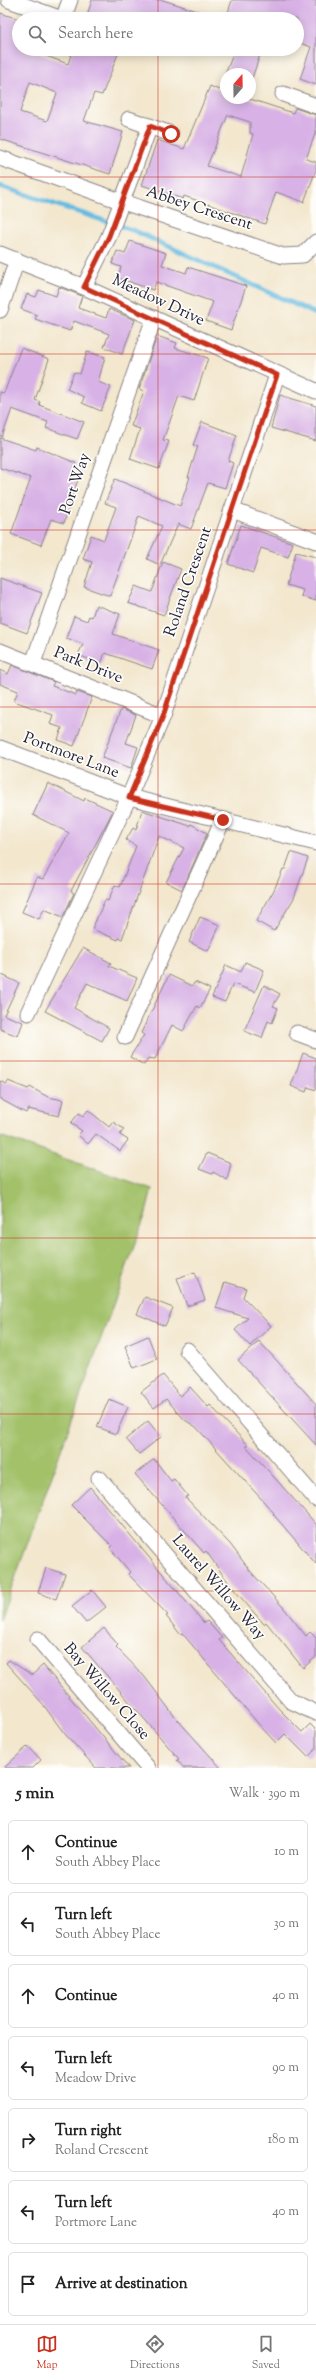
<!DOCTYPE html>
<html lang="en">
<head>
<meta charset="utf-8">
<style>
  :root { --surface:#fff; --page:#f2f2f2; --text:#222; --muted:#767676; --line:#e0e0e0; --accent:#c8321e }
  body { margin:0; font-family:"Sorts Mill Goudy",serif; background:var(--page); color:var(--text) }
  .compass { position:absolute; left:220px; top:68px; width:36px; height:36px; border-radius:50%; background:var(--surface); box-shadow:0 2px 10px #0003; rotate:20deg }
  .stop { position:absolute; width:12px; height:12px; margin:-9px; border:3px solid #c8321e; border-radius:50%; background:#fff }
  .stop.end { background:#c8321e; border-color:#fff; box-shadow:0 1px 4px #0008 }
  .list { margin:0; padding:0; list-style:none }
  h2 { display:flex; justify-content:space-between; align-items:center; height:52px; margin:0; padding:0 16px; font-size:17px }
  h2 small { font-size:13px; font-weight:400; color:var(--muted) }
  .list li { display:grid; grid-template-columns:26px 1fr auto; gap:12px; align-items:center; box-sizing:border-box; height:64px; margin:0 8px 8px; padding:0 8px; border:1px solid var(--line); border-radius:6px }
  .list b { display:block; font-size:15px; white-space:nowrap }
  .list p { margin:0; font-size:13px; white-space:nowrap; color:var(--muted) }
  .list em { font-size:13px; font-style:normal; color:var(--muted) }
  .icon { flex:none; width:22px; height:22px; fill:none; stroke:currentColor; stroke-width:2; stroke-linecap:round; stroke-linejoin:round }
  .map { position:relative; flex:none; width:316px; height:1768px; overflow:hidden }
  .search { position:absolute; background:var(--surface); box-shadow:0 2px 10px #0003; left:12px; right:12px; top:12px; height:44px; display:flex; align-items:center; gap:10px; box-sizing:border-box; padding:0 14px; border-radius:22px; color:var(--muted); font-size:15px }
  .sheet { height:556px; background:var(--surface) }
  nav { display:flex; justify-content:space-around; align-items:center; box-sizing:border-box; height:56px; border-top:1px solid var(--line); background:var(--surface); font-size:11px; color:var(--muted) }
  nav a { display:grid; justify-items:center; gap:2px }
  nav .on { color:var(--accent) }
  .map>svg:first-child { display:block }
</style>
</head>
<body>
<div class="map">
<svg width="316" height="1768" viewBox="0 0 316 1768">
  <rect width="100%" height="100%" fill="#fdfcf7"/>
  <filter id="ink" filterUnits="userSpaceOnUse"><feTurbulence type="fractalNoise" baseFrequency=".025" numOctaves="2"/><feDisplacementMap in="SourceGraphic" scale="8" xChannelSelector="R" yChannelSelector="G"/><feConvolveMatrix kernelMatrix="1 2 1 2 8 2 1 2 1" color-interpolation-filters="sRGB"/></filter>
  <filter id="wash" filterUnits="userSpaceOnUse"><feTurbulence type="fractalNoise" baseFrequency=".012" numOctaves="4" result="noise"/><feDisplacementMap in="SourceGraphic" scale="16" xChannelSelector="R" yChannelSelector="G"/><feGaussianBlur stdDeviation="0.9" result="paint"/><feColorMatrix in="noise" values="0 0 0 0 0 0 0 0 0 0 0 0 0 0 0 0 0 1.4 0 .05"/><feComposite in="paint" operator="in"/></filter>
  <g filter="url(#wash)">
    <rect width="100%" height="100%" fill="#f3e7ce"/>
    <!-- green -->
    <polygon fill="#a2c169" stroke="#627252" points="0,1136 152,1189 146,1213 0,1620"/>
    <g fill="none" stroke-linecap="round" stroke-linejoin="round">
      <!-- stream -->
      <polyline stroke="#65bbe1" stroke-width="5" points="0,186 135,231 316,314"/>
    </g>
    <g id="blocks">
      <!-- building -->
      <g fill="#d8b2e6" fill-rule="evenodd">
        <polygon points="92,0 163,0 213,16 213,19 86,19"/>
        <polygon points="232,0 316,0 316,85 300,79 311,47 297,42 297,19 226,19"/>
        <path d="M0,13L19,19V49H27L68,64L73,49H120L102,95L94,93L84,121L123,132L110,174L0,139ZM30,82L57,93L47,121L20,112Z"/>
        <path d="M235,49H262L250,84V74H226V98H247L293,113L295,108L316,115V131L306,159L316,162V170L304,202L276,192L265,224L184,196L183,199L142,185L157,140L184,149L210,86L219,90ZM228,115L250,122V133L253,134L241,177L207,166Z"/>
        <polygon points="130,241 166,253 162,265 186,273 188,267 246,286 231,330 206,321 213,302 156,282 153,290 118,278 121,267 112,264 117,251 125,254"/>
        <polygon points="59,287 82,296 78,308 106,318 109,309 135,320 122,354 104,347 109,334 74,321 70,331 35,319 37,315 21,309 27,294 36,297 39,290 56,296"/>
        <polygon points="157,336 177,343 175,348 208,358 194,401 179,396 163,440 169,441 159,469 130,459 140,429 131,426 144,391 139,389"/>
        <polygon points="21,348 49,359 35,400 40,402 39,405 84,422 77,439 46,428 48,422 12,409 2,437 0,436 0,392 4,393"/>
        <polygon points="87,352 105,357 98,382 111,387 101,411 82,403 84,397 67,389 74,372 80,374"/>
        <polygon points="280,395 316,406 316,441 271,428"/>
        <polygon points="202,422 237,435 228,461 233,463 225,488 208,483 191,529 178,524 160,565 147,559 162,526 139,516 110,596 84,587 92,562 83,559 91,535 104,540 116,507 105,503 115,479 180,506 190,477 188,477 198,446 193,445"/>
        <polygon points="0,438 36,450 37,447 76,463 74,468 81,470 64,523 51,519 41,545 11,534 31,478 0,468"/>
        <polygon points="241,525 293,543 288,557 261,548 253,573 228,564"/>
        <polygon points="296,552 316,557 316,601 301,596 303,590 286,585"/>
        <polygon points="163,562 181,569 164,615 128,603 136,586 152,592"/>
        <polygon points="0,578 42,593 27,633 0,623"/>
        <polygon points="96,605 120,614 113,634 159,650 152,669 105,653 101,664 78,655 83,644 66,638 74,616 87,621 89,616 92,617"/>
        <polygon points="12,665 54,682 52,686 76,695 77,692 92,697 74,746 58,740 62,728 50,724 53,715 14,701 18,691 0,684 0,670 8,674"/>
        <polygon points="121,709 136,715 126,743 138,747 131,768 102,758"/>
        <polygon points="48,783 84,801 85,798 113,811 71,891 74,893 63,917 44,909 39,919 22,912 37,877 43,879 69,833 33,815"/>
        <polygon points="142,810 190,826 191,824 207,833 182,890 166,882 184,848 159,836 122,939 119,938 118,940 92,929 105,900 108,901 115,885 120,887 136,846 126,840 133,828 136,830"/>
        <polygon points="291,852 308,858 294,898 274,931 256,921 274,890 283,869 285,869"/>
        <polygon points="200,917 220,925 208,951 189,942"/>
        <polygon points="83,948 111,963 109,966 137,978 127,1001 87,983 74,1008 109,1028 102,1041 45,1011"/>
        <polygon points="245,962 264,970 255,992 233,984 225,1002 212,997 226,965 241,972"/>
        <polygon points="0,974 19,983 4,1015 23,1022 18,1036 0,1029"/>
        <polygon points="169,975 192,986 195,982 210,989 200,1008 197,1006 183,1031 172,1025 155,1059 148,1058 144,1065 130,1057 144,1035 141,1033"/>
        <polygon points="264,985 280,994 273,1006 278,1008 272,1023 268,1021 262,1038 244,1031"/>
        <polygon points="303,1053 316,1058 316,1090 308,1087 306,1092 291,1086"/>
        <polygon points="0,1081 7,1084 8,1081 28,1089 30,1087 48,1097 63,1100 59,1116 28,1109 26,1113 0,1099"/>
        <polygon points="88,1110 109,1127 113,1122 124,1129 120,1135 128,1140 120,1151 96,1134 88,1144 78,1135 82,1131 71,1123 79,1113 83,1116"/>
        <polygon points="207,1153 231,1163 227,1180 213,1172 212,1174 199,1169"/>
        <polygon points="195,1272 205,1300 187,1306 177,1278"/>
        <polygon points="225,1282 246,1288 243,1297 271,1326 250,1346 235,1330 248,1318 216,1308"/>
        <polygon points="145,1297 173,1308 165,1326 137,1314"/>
        <polygon points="148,1336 157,1359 134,1368 125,1346"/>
        <polygon points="259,1341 316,1404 316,1445 238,1360"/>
        <polygon points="163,1375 180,1396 190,1387 208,1407 210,1405 248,1445 246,1446 316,1524 316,1564 273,1514 274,1513 196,1427 185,1420 166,1399 154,1408 141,1392"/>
        <polygon points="109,1399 128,1407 116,1434 97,1427"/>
        <polygon points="148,1421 161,1437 139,1454 126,1439"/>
        <polygon points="154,1459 171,1481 174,1479 188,1496 185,1497 230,1544 251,1572 283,1607 306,1636 310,1632 316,1638 316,1657 303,1668 266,1622 264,1624 230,1585 206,1551 204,1553 135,1474"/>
        <polygon points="90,1487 204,1623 207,1621 222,1638 219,1640 279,1709 302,1732 310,1724 316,1730 316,1749 308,1757 285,1734 276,1743 261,1727 182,1633 180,1634 166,1616 168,1615 128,1574 130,1572 110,1548 112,1546 71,1505"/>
        <polygon points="46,1568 65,1574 56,1599 38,1593"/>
        <polygon points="92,1590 106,1607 86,1623 72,1606"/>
        <polygon points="104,1628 118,1645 116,1647 144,1676 176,1718 221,1768 184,1768 177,1760 179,1759 82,1647"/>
        <polygon points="9,1660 32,1675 43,1665 129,1768 96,1768 64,1733 42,1703 6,1663"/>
        <polygon points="28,1746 41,1760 33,1768 4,1768"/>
      </g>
    </g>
  </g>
  <g filter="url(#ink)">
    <use href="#blocks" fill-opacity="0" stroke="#8a8484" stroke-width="1"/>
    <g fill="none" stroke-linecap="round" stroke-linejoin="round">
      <!-- street casing -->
      <g stroke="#8a8484" stroke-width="17">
        <g id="street">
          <polyline points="9,0 62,19"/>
          <polyline points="63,19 70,0"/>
          <polyline points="283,94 316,106"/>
          <polyline points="129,119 171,134"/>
          <polyline points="0,158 123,202 283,256 303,255 316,242"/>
          <polyline points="0,254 84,287 316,391"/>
          <polyline points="84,287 109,236 150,126"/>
          <polyline points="0,310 17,260"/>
          <polyline points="232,510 316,541"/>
          <polyline points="0,651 163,716"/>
          <polyline points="33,663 154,318"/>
          <polyline points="0,748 129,797 316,843"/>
          <polyline points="28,1013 129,797 163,716 277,375"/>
          <polyline points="297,1033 316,1040"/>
          <polyline points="125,1037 223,820"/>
          <polyline points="187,1350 316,1499"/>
          <polyline points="99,1478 291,1701 316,1713"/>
          <polyline points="38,1639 148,1768"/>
        </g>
      </g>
      <!-- street -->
      <use href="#street" stroke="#fff" stroke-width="15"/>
    </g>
  </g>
  <g fill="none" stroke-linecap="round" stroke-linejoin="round" filter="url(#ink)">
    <!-- route -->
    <polyline stroke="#c8321e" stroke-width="5" points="171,134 150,126 109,236 84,287 277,375 163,716 129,798 223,820"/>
  </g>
  <!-- grid -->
  <path fill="none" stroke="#c8321e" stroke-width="1" stroke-opacity="0.55" d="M158,0V19M158,49V1768M0,177H316M0,354H316M0,530H316M0,707H316M0,884H316M0,1061H316M0,1238H316M0,1414H316M0,1591H316"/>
  <g text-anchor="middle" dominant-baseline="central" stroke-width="3.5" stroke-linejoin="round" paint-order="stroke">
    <!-- street labels -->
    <g font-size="16" fill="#22223b" stroke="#fdfcf7">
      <text transform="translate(199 209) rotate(18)">Abbey Crescent</text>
      <text transform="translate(158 301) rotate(25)">Meadow Drive</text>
      <text transform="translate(76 484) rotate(-71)">Port Way</text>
      <text transform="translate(189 582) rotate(-71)">Roland Crescent</text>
      <text transform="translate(88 666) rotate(22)">Park Drive</text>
      <text transform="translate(71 756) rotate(21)">Portmore Lane</text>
      <text transform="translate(218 1588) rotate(49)">Laurel Willow Way</text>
      <text transform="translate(106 1692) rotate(49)">Bay Willow Close</text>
    </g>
  </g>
</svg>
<svg class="compass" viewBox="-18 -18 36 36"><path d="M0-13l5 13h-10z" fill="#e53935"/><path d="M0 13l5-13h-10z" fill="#767676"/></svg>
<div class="stop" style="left:171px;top:134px"></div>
<div class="stop end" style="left:223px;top:820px"></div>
<div class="search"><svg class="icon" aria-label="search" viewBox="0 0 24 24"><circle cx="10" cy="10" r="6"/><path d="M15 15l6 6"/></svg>Search here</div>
</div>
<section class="sheet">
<h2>5 min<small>Walk · 390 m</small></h2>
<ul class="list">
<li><svg class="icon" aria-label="ahead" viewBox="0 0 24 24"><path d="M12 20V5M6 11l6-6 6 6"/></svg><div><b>Continue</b><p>South Abbey Place</p></div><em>10 m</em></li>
<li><svg class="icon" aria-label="left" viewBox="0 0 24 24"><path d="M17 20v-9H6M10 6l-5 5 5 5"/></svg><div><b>Turn left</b><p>South Abbey Place</p></div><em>30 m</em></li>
<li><svg class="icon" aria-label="ahead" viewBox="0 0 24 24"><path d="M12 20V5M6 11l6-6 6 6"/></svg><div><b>Continue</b></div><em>40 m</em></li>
<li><svg class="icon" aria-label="left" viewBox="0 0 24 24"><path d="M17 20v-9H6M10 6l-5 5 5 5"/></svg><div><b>Turn left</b><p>Meadow Drive</p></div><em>90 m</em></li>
<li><svg class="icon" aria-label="right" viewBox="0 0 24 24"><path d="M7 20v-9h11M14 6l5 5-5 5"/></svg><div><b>Turn right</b><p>Roland Crescent</p></div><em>180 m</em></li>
<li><svg class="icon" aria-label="left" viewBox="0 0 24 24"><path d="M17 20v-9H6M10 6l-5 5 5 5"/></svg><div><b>Turn left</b><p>Portmore Lane</p></div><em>40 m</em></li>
<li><svg class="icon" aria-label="arrive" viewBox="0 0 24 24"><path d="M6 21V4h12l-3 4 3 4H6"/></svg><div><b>Arrive at destination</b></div></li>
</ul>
</section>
<nav>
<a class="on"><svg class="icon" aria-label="map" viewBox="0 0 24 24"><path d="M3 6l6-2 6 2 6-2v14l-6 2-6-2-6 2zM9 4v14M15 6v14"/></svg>Map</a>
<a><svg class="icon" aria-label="directions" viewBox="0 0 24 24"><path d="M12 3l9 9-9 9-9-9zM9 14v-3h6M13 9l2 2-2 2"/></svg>Directions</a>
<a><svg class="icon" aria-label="saved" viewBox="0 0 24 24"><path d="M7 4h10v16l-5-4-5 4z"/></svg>Saved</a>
</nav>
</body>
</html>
